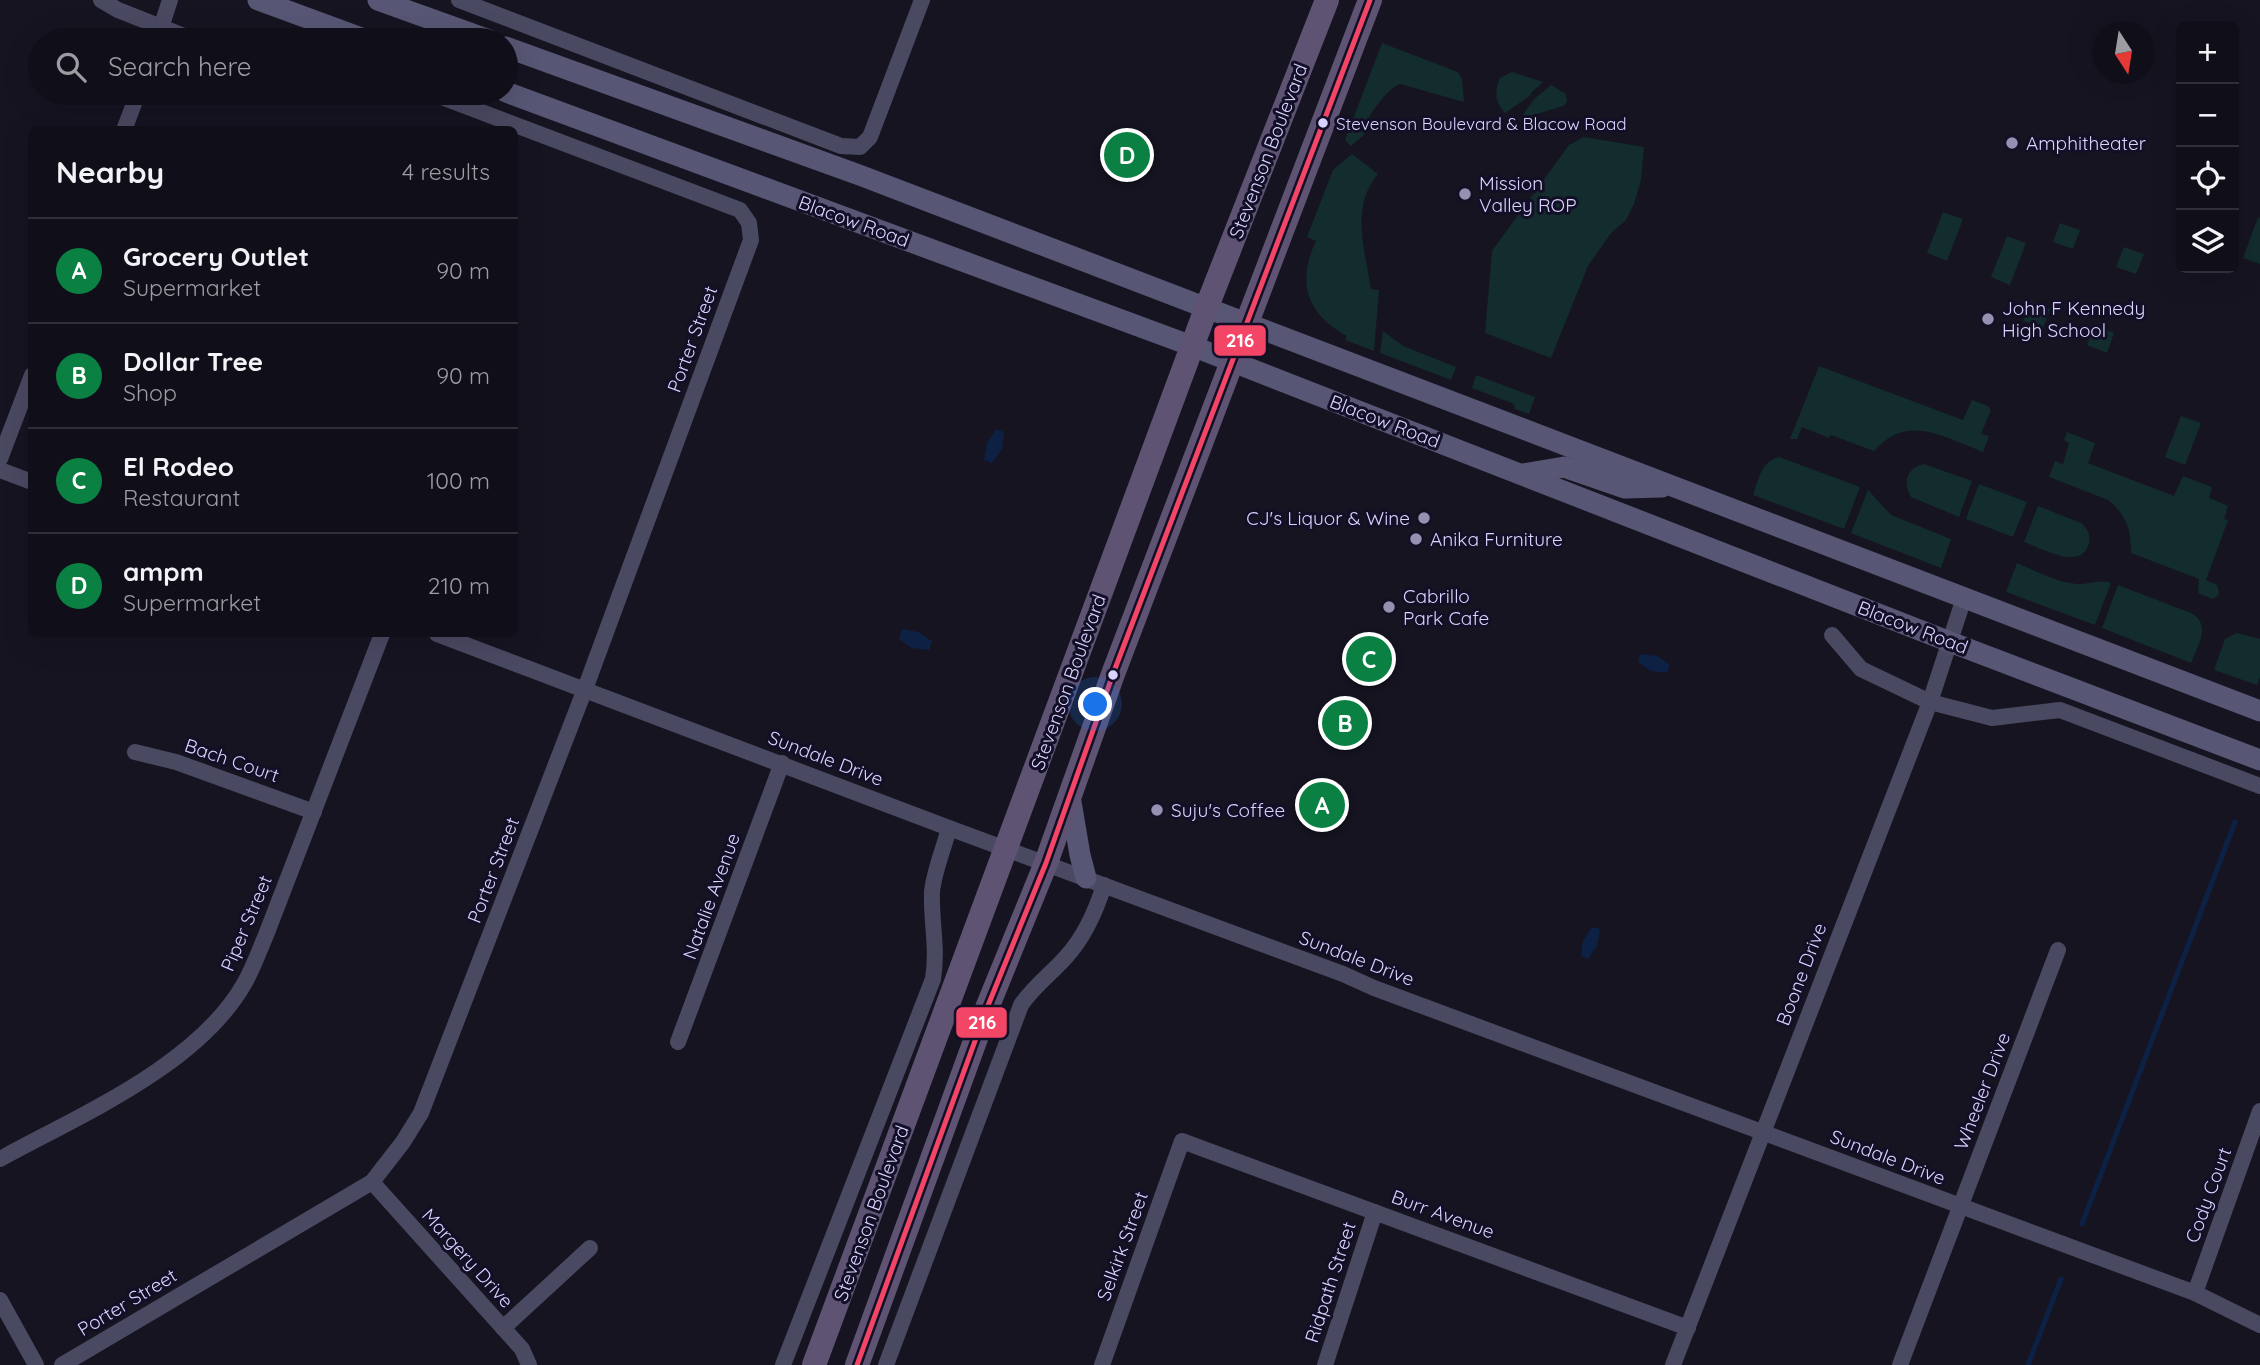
<!DOCTYPE html>
<html lang="en">
<head>
<meta charset="utf-8">
<style>
  :root { --surface:#100f19; --page:#191822; --text:#f1f3f6; --muted:#9c9ca2; --line:#302f38; --accent:#0b8043 }
  body { margin:0; font-family:Quicksand,sans-serif; background:var(--page); color:var(--text) }
  .controls { position:absolute; right:21px; top:21px; display:grid; overflow:hidden; border-radius:10px; box-shadow:0 7px 28px #0002 }
  .controls button { width:63px; height:63px; display:grid; place-items:center; padding:0; border:0; border-bottom:2px solid var(--line); background:var(--surface); color:var(--text); font:35px sans-serif }
  .compass { position:absolute; left:2092px; top:21px; width:63px; height:63px; border-radius:50%; background:var(--surface); box-shadow:0 7px 28px #0002; rotate:168deg }
  .you { position:absolute; left:1096px; top:705px; width:24px; height:24px; margin:-18px; border:5px solid #fff; border-radius:50%; background:#1a73e8; box-shadow:0 0 0 10px #1a73e833 }
  .badge { display:grid; place-items:center; width:46px; height:46px; border-radius:50%; background:var(--accent); color:#fff; font-size:23px; font-weight:700 }
  .pin { position:absolute; translate:-50% -50%; border:4px solid #fff; box-shadow:0 2px 7px #0006 }
  .list { margin:0; padding:0; list-style:none }
  h2 { display:flex; justify-content:space-between; align-items:center; height:91px; margin:0; padding:0 28px; font-size:30px }
  h2 small { font-size:23px; font-weight:400; color:var(--muted) }
  .list li { display:grid; grid-template-columns:46px 1fr auto; gap:21px; align-items:center; box-sizing:border-box; height:105px; padding:0 28px; border-top:2px solid var(--line) }
  .list b { display:block; font-size:26px; white-space:nowrap }
  .list p { margin:0; font-size:23px; white-space:nowrap; color:var(--muted) }
  .list em { font-size:23px; font-style:normal; color:var(--muted) }
  .icon { flex:none; width:38px; height:38px; fill:none; stroke:currentColor; stroke-width:2; stroke-linecap:round; stroke-linejoin:round }
  .map { position:relative; flex:none; width:2260px; height:1365px; overflow:hidden }
  .search { position:absolute; background:var(--surface); box-shadow:0 7px 28px #0002; left:28px; top:28px; width:490px; height:77px; display:flex; align-items:center; gap:18px; box-sizing:border-box; padding:0 24px; border-radius:38px; color:var(--muted); font-size:26px }
  .panel { position:absolute; background:var(--surface); box-shadow:0 7px 28px #0002; left:28px; top:126px; width:490px; height:511px; border-radius:10px }
  .map>svg:first-child { display:block }
</style>
</head>
<body>
<div class="map">
<svg width="2260" height="1365" viewBox="0 0 2260 1365">
  <rect width="100%" height="100%" fill="#161421"/>
  <!-- green -->
  <g fill="#132c2d">
    <path d="M1382,43L1458,72L1462,79L1464,102L1400,84C1383,91 1371,116 1360,130L1365,134L1351,146L1345,140Z"/>
    <path d="M1512,72L1543,82L1531,93V95L1505,113C1495,102 1494,92 1500,78Z"/>
    <polygon points="1551,85 1566,94 1567,102 1563,106 1520,119 1534,99"/>
    <polygon points="1584,137 1644,147 1641,180 1634,204 1626,220 1611,233 1588,266 1551,358 1485,333 1492,251 1569,145"/>
    <path d="M1352,154L1378,174C1350,207 1365,250 1371,289L1379,290L1374,351L1345,340L1347,336C1307,314 1296,283 1316,241L1307,237L1333,170Z"/>
    <polygon points="1943,212 1963,219 1947,261 1927,253"/>
    <polygon points="2258,217 2260,218 2260,264 2243,258"/>
    <polygon points="2060,223 2080,230 2073,249 2053,242"/>
    <polygon points="2007,236 2026,243 2010,285 1991,277"/>
    <polygon points="2124,247 2144,254 2136,274 2116,267"/>
    <polygon points="2031,301 2050,309 2043,328 2023,321"/>
    <polygon points="2094,326 2114,333 2107,353 2087,345"/>
    <polygon points="1383,331 1403,346 1456,367 1451,380 1380,353"/>
    <path d="M1819,366L1963,420L1972,400L1988,406L1991,410L1981,434L1989,436L1983,452C1943,437 1908,413 1874,451L1831,435L1829,438L1802,427L1797,439H1790Z"/>
    <polygon points="1476,375 1535,397 1529,414 1515,409 1514,404 1472,388"/>
    <polygon points="2181,416 2201,423 2185,465 2165,457"/>
    <path d="M2067,432L2095,443L2088,463L2174,496L2183,476L2212,487L2209,498L2228,506L2224,519L2228,520L2206,580L2217,585L2219,592L2218,596L2212,599L2198,593L2199,579L2131,553C2131,530 2127,515 2108,500L2049,477L2055,461L2063,464L2069,443L2064,440Z"/>
    <path d="M1779,457L1860,487L1844,529L1753,495C1758,481 1761,461 1779,457Z"/>
    <path d="M1924,464L1972,481L1959,517L1911,497C1902,482 1907,468 1924,464Z"/>
    <polygon points="1979,484 2027,502 2013,537 1966,519"/>
    <polygon points="1868,490 1891,515 1951,539 1941,568 1851,533"/>
    <path d="M2038,506L2081,523C2087,528 2091,535 2089,543C2082,572 2041,548 2024,542Z"/>
    <path d="M2017,563C2036,571 2056,582 2077,584C2089,585 2099,579 2111,583L2095,625L2006,592Z"/>
    <path d="M2118,585L2191,613C2212,625 2198,645 2191,663L2102,628Z"/>
    <polygon points="2237,633 2260,639 2260,677 2257,685 2214,670 2225,639"/>
  </g>
  <!-- water -->
  <g fill="#0d2144">
    <polygon points="996,429 1004,432 1002,449 992,463 984,460 987,443"/>
    <polygon points="902,629 918,632 932,641 929,650 912,648 899,639"/>
    <polygon points="1640,654 1657,656 1670,665 1667,673 1651,671 1638,662"/>
    <polygon points="1592,927 1600,929 1597,946 1588,959 1581,956 1583,940"/>
  </g>
  <g fill="none" stroke-linecap="round" stroke-linejoin="round">
    <!-- stream -->
    <g stroke="#0d2144" stroke-width="5">
      <polyline points="2082,1224 2235,822"/>
      <polyline points="2028,1365 2061,1279"/>
    </g>
    <!-- street -->
    <g stroke="#4a4962" stroke-width="16">
      <polyline points="101,0 118,10 194,40"/>
      <polyline points="459,0 841,146 860,147 870,137 922,0"/>
      <polyline points="157,40 170,0"/>
      <polyline points="124,130 138,93"/>
      <polyline points="0,459 32,375"/>
      <polyline points="0,470 32,482"/>
      <polyline points="437,634 949,828 1343,974 1374,988 2195,1293 2260,1325"/>
      <polyline points="1832,635 1861,669 1930,702 1992,718 2060,710 2260,786"/>
      <polyline points="135,752 176,762 314,812"/>
      <polyline points="678,1042 782,763"/>
      <path d="M0,1159C80,1115 197,1066 244,984C253,969 259,951 266,935L382,634"/>
      <polyline points="372,1182 522,1349 529,1365"/>
      <polyline points="2195,1293 2260,1111"/>
      <polyline points="0,1300 36,1365"/>
      <polyline points="503,1328 590,1248"/>
      <polyline points="62,1365 372,1182 403,1142 421,1113 585,689 751,240 749,223 740,210 431,93"/>
      <path d="M783,1365L933,979C938,947 931,923 932,892C934,871 944,848 949,828"/>
      <path d="M886,1365L1021,1005C1034,986 1051,974 1066,957C1085,936 1096,911 1104,885"/>
      <polyline points="1102,1365 1182,1141 1688,1328"/>
      <polyline points="1325,1365 1375,1212"/>
      <polyline points="1673,1365 1930,702 1964,598"/>
      <polyline points="1900,1365 2058,950"/>
    </g>
    <!-- secondary -->
    <g stroke="#575674" stroke-width="21">
      <polyline points="258,0 367,40"/>
      <polyline points="378,0 489,40"/>
      <polyline points="506,47 862,176 2260,711"/>
      <polyline points="506,92 1192,346 1950,642 2260,760"/>
      <polyline points="1523,474 1564,467 1625,488 1662,487"/>
      <polyline points="1070,796 1080,855 1086,878"/>
    </g>
    <!-- primary -->
    <g stroke="#5e5373" stroke-width="24">
      <polyline points="814,1365 1206,309 1327,0"/>
      <polyline points="857,1365 987,1008 1046,863 1113,674 1370,0"/>
    </g>
    <!-- bus-1 casing -->
    <g stroke="#130f26" stroke-width="10">
      <polyline id="bus-1" points="857,1365 987,1008 1046,863 1113,674 1370,0"/>
    </g>
    <!-- bus-1 -->
    <use href="#bus-1" stroke="#f34667" stroke-width="5"/>
  </g>
  <!-- markers -->
  <g fill="#d9d4ff" stroke="#130f26" stroke-width="2.5">
    <circle cx="1323" cy="123" r="6"/>
    <circle cx="1113" cy="675" r="6"/>
  </g>
  <g fill="#9591b1" stroke="#130f26" stroke-width="2.5">
    <circle cx="2012" cy="143" r="7"/>
    <circle cx="1465" cy="194" r="7"/>
    <circle cx="1988" cy="319" r="7"/>
    <circle cx="1424" cy="518" r="7"/>
    <circle cx="1416" cy="539" r="7"/>
    <circle cx="1389" cy="607" r="7"/>
    <circle cx="1157" cy="810" r="7"/>
  </g>
  <g text-anchor="middle" dominant-baseline="central" stroke-width="6" stroke-linejoin="round" paint-order="stroke">
    <!-- bus labels -->
    <g font-size="17" fill="#d9d4ff" stroke="#130f26" text-anchor="start">
      <text x="1336" y="123">Stevenson Boulevard &amp; Blacow Road</text>
    </g>
    <!-- poi labels -->
    <g font-size="19" fill="#d9d4ff" stroke="#130f26" text-anchor="start">
      <text x="2026" y="143">Amphitheater</text>
      <text x="1479" y="183">Mission<tspan x="1479" dy="22">Valley ROP</tspan></text>
      <text x="2002" y="308">John F Kennedy<tspan x="2002" dy="22">High School</tspan></text>
      <text x="1410" y="518" text-anchor="end">CJ's Liquor &amp; Wine</text>
      <text x="1430" y="539">Anika Furniture</text>
      <text x="1403" y="596">Cabrillo<tspan x="1403" dy="22">Park Cafe</tspan></text>
      <text x="1171" y="810">Suju's Coffee</text>
    </g>
    <!-- street labels -->
    <g font-size="19" fill="#d9d4ff" stroke="#130f26">
      <text transform="translate(1268 151) rotate(-69)">Stevenson Boulevard</text>
      <text transform="translate(854 221) rotate(20)">Blacow Road</text>
      <text transform="translate(692 339) rotate(-70)">Porter Street</text>
      <text transform="translate(1385 421) rotate(21)">Blacow Road</text>
      <text transform="translate(1913 627) rotate(21)">Blacow Road</text>
      <text transform="translate(1068 682) rotate(-70)">Stevenson Boulevard</text>
      <text transform="translate(826 758) rotate(21)">Sundale Drive</text>
      <text transform="translate(232 760) rotate(19)">Bach Court</text>
      <text transform="translate(493 870) rotate(-69)">Porter Street</text>
      <text transform="translate(711 896) rotate(-70)">Natalie Avenue</text>
      <text transform="translate(246 923) rotate(-67)">Piper Street</text>
      <text transform="translate(1357 958) rotate(21)">Sundale Drive</text>
      <text transform="translate(1801 974) rotate(-69)">Boone Drive</text>
      <text transform="translate(1982 1091) rotate(-69)">Wheeler Drive</text>
      <text transform="translate(1888 1157) rotate(21)">Sundale Drive</text>
      <text transform="translate(2208 1195) rotate(-70)">Cody Court</text>
      <text transform="translate(871 1213) rotate(-70)">Stevenson Boulevard</text>
      <text transform="translate(1443 1214) rotate(20)">Burr Avenue</text>
      <text transform="translate(1122 1246) rotate(-70)">Selkirk Street</text>
      <text transform="translate(468 1258) rotate(48)">Margery Drive</text>
      <text transform="translate(1330 1282) rotate(-72)">Ridpath Street</text>
      <text transform="translate(127 1302) rotate(-31)">Porter Street</text>
    </g>
  </g>
  <g stroke="#130f26" stroke-width="2.5">
    <rect x="1213" y="324" width="54" height="33" rx="7" fill="#f34667"/>
    <rect x="955" y="1006" width="53" height="33" rx="7" fill="#f34667"/>
  </g>
  <g font-size="19" text-anchor="middle" font-weight="bold" fill="#fff">
    <text x="1240" y="347">216</text>
    <text x="982" y="1029">216</text>
  </g>
</svg>
<div class="controls">
<button>+</button>
<button>−</button>
<button><svg class="icon" aria-label="locate" viewBox="0 0 24 24"><circle cx="12" cy="12" r="6"/><path d="M12 2v4M12 18v4M2 12h4M18 12h4"/></svg></button>
<button><svg class="icon" aria-label="layers" viewBox="0 0 24 24"><path d="M12 4l9 5-9 5-9-5zM3 14l9 5 9-5"/></svg></button>
</div>
<svg class="compass" viewBox="-18 -18 36 36"><path d="M0-13l5 13h-10z" fill="#e53935"/><path d="M0 13l5-13h-10z" fill="#9c9ca2"/></svg>
<div class="you"></div>
<div class="pin badge" style="left:1322px;top:805px">A</div>
<div class="pin badge" style="left:1345px;top:723px">B</div>
<div class="pin badge" style="left:1369px;top:659px">C</div>
<div class="pin badge" style="left:1127px;top:155px">D</div>
<div class="search"><svg class="icon" aria-label="search" viewBox="0 0 24 24"><circle cx="10" cy="10" r="6"/><path d="M15 15l6 6"/></svg>Search here</div>
<section class="panel">
<h2>Nearby<small>4 results</small></h2>
<ul class="list">
<li><span class="badge">A</span><div><b>Grocery Outlet</b><p>Supermarket</p></div><em>90 m</em></li>
<li><span class="badge">B</span><div><b>Dollar Tree</b><p>Shop</p></div><em>90 m</em></li>
<li><span class="badge">C</span><div><b>El Rodeo</b><p>Restaurant</p></div><em>100 m</em></li>
<li><span class="badge">D</span><div><b>ampm</b><p>Supermarket</p></div><em>210 m</em></li>
</ul>
</section>
</div>
</body>
</html>
